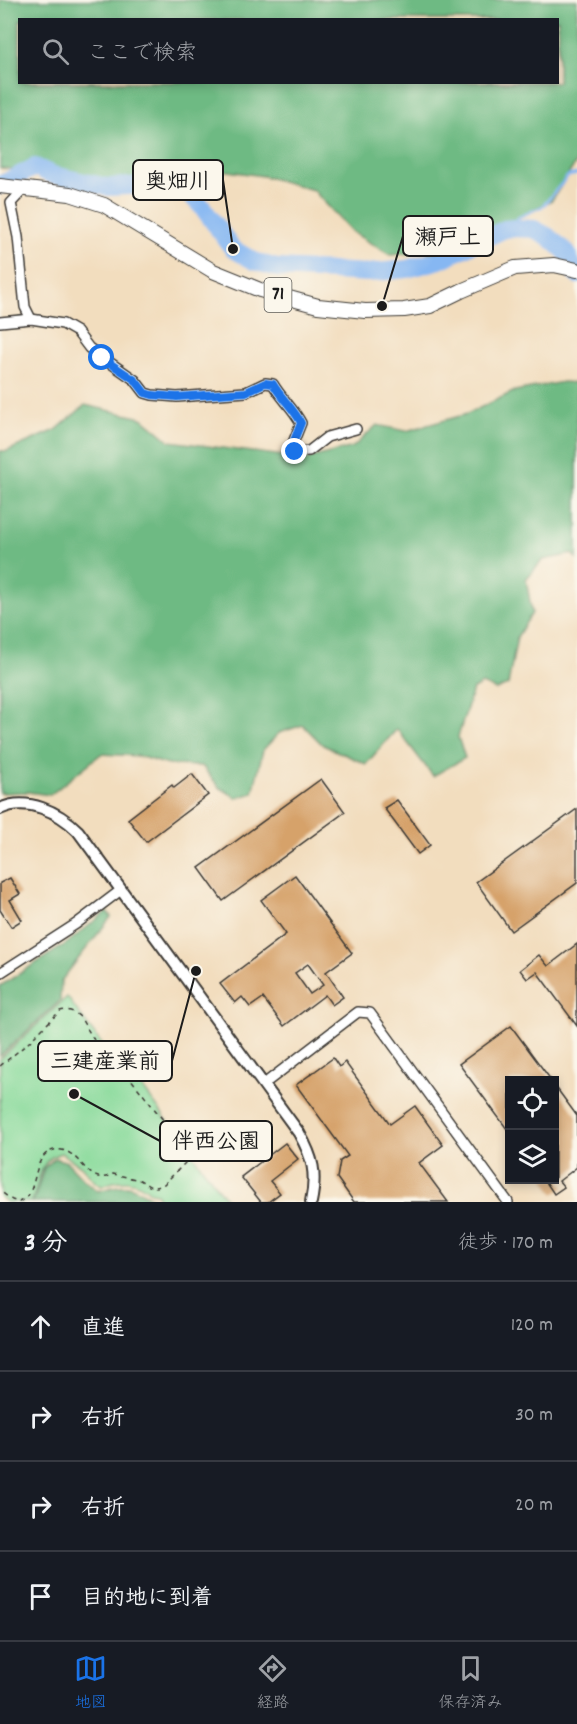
<!DOCTYPE html>
<html lang="ja">
<head>
<meta charset="utf-8">
<style>
  :root { --surface:#171b24; --page:#242831; --text:#f1f3f6; --muted:#9ea1a6; --line:#363941; --accent:#1a73e8 }
  body { margin:0; font-family:Dekko,"Klee One",sans-serif; background:var(--page); color:var(--text) }
  .controls { position:absolute; right:18px; bottom:18px; display:grid; overflow:hidden; border-radius:0px; box-shadow:0 3px 9px #0003 }
  .controls button { width:54px; height:54px; display:grid; place-items:center; padding:0; border:0; border-bottom:2px solid var(--line); background:var(--surface); color:var(--text); font:30px sans-serif }
  .stop { position:absolute; width:18px; height:18px; margin:-14px; border:4px solid #1a73e8; border-radius:50%; background:#fff }
  .stop.end { background:#1a73e8; border-color:#fff; box-shadow:0 2px 6px #0008 }
  .list { margin:0; padding:0; list-style:none }
  h2 { display:flex; justify-content:space-between; align-items:center; height:78px; margin:0; padding:0 24px; font-size:26px }
  h2 small { font-size:20px; font-weight:400; color:var(--muted) }
  .list li { display:grid; grid-template-columns:39px 1fr auto; gap:18px; align-items:center; box-sizing:border-box; height:90px; padding:0 24px; border-top:2px solid var(--line) }
  .list b { display:block; font-size:22px; white-space:nowrap }
  .list em { font-size:20px; font-style:normal; color:var(--muted) }
  .icon { flex:none; width:33px; height:33px; fill:none; stroke:currentColor; stroke-width:2; stroke-linecap:round; stroke-linejoin:round }
  .map { position:relative; flex:none; width:577px; height:1202px; overflow:hidden }
  .search { position:absolute; background:var(--surface); box-shadow:0 3px 9px #0003; left:18px; right:18px; top:18px; height:66px; display:flex; align-items:center; gap:15px; box-sizing:border-box; padding:0 21px; border-radius:0px; color:var(--muted); font-size:22px }
  .sheet { height:438px; background:var(--surface) }
  nav { display:flex; justify-content:space-around; align-items:center; box-sizing:border-box; height:84px; border-top:2px solid var(--line); background:var(--surface); font-size:16px; color:var(--muted) }
  nav a { display:grid; justify-items:center; gap:3px }
  nav .on { color:var(--accent) }
  .map>svg:first-child { display:block }
</style>
</head>
<body>
<div class="map">
<svg width="577" height="1202" viewBox="0 0 577 1202">
  <rect width="100%" height="100%" fill="#fbf7ec"/>
  <filter id="ink" filterUnits="userSpaceOnUse"><feTurbulence type="fractalNoise" baseFrequency=".0167" numOctaves="2"/><feDisplacementMap in="SourceGraphic" scale="12" xChannelSelector="R" yChannelSelector="G"/><feConvolveMatrix kernelMatrix="1 2 1 2 8 2 1 2 1" color-interpolation-filters="sRGB"/></filter>
  <filter id="wash" filterUnits="userSpaceOnUse"><feTurbulence type="fractalNoise" baseFrequency=".008" numOctaves="4" result="noise"/><feDisplacementMap in="SourceGraphic" scale="24" xChannelSelector="R" yChannelSelector="G"/><feGaussianBlur stdDeviation="1.35" result="paint"/><feColorMatrix in="noise" values="0 0 0 0 0 0 0 0 0 0 0 0 0 0 0 0 0 1.4 0 .05"/><feComposite in="paint" operator="in"/></filter>
  <g filter="url(#wash)">
    <rect width="100%" height="100%" fill="#f2ddbe"/>
    <!-- green -->
    <path fill="#89da9b" stroke="#527b5c" stroke-width="1.5" d="M67,997L112,1058L121,1068L125,1064L228,1202H160L157,1193L150,1192C137,1179 119,1178 102,1186L96,1183L81,1166L61,1153C36,1160 41,1184 31,1202H7L0,1197V1059Z"/>
    <!-- forest -->
    <g fill="#6eba83" stroke="#456b50" stroke-width="1.5" fill-rule="evenodd">
      <path d="M0,0H577V161L552,200L481,238L438,251L390,255L352,232L313,190L263,176L200,167L108,184L66,173L0,168ZM20,20H558V82H20Z"/>
      <polygon points="563,382 577,383 577,559 573,554 543,560 526,579 532,613 517,637 508,685 496,690 482,684 473,689 458,737 465,758 433,776 397,729 366,764 323,745 303,725 279,733 263,750 253,793 237,798 219,787 202,766 169,765 138,756 101,754 50,795 28,792 0,793 0,451 7,451 56,430 85,405 142,418 170,441 306,459 353,447 377,425 406,431 467,414 515,391"/>
      <polygon points="107,911 111,917 61,981 60,1001 0,1056 0,986 66,944"/>
      <path d="M55,1158L67,1162L84,1180L98,1191C128,1182 128,1184 154,1199L155,1202H32L35,1197L44,1168Z"/>
    </g>
    <g fill="none" stroke-linecap="round" stroke-linejoin="round">
      <!-- stream -->
      <polyline stroke="#86b7f2" stroke-width="3" points="514,228 517,218 543,206 568,176 577,174"/>
      <!-- river -->
      <polyline stroke="#86b7f2" stroke-width="18" points="0,185 35,167 53,175 107,187 150,185 173,186 189,193 203,208 233,249 254,261 277,268 368,273 407,269 440,260 505,229 514,228 534,229 549,237 566,252 577,275"/>
    </g>
    <g id="blocks">
      <!-- building -->
      <g fill="#d6a26b" fill-rule="evenodd">
        <polygon points="192,774 208,795 146,842 128,819 172,785 174,788"/>
        <polygon points="321,779 345,812 223,901 199,868"/>
        <polygon points="397,800 430,845 418,854 384,808"/>
        <polygon points="577,809 577,883 511,931 476,882"/>
        <path d="M295,875L352,953L326,972L343,997L332,1005L325,995L284,1026L263,998L250,1007L242,997L235,1003L220,984L286,934L261,900ZM308,964L323,985L310,994L295,973Z"/>
        <polygon points="10,878 20,894 10,900 22,920 11,927 0,910 0,883"/>
        <polygon points="577,944 577,1026 537,972 527,979 520,970 539,955 548,966"/>
        <polygon points="511,1026 551,1080 510,1080 510,1133 459,1064"/>
        <polygon points="333,1058 339,1067 345,1062 390,1124 415,1106 443,1145 419,1163 448,1202 354,1202 337,1178 340,1161 348,1156 296,1085"/>
        <polygon points="555,1086 577,1116 577,1167 559,1181 564,1187 554,1194 544,1179 555,1179"/>
        <polygon points="285,1143 298,1159 270,1181 280,1193 268,1202 261,1202 241,1177"/>
      </g>
    </g>
  </g>
  <g filter="url(#ink)">
    <use href="#blocks" fill-opacity="0" stroke="#3c3934" stroke-width="1.5"/>
    <g fill="none" stroke-linecap="round" stroke-linejoin="round">
      <!-- minor casing -->
      <g stroke="#3c3934" stroke-width="12">
        <g id="minor">
          <polyline points="25,188 11,203 18,237 25,307 31,319"/>
          <path d="M0,322L31,319L63,324L77,332L89,348L135,380L145,393L152,395L177,397L246,392L265,383L273,384C281,398 294,409 301,423L291,448L295,452L309,451L327,437L356,429"/>
          <polyline points="0,973 76,924 121,890"/>
          <polyline points="264,1084 358,1012 370,1013 508,1202"/>
        </g>
      </g>
      <!-- tertiary casing -->
      <g stroke="#3c3934" stroke-width="14">
        <path id="tertiary" d="M0,809C27,796 59,812 78,831L299,1133C313,1158 317,1173 311,1202"/>
      </g>
      <!-- primary casing -->
      <g stroke="#3c3934" stroke-width="16">
        <polyline id="primary" points="0,186 70,194 104,205 213,271 260,290 318,306 365,311 404,310 430,306 461,291 515,268 554,265 577,270"/>
      </g>
      <!-- path -->
      <path stroke="#3c3934" stroke-width="1.5" stroke-dasharray="4.5 4.5" stroke-linecap="butt" d="M0,1066L27,1044L60,1011C68,1009 73,1011 80,1017L111,1068L118,1076L130,1078L164,1121L186,1157L185,1163L164,1184L157,1187L149,1186L140,1180L113,1174C86,1190 81,1145 54,1150C33,1155 38,1183 27,1197C25,1198 21,1201 19,1202L12,1200L0,1191"/>
      <!-- minor -->
      <use href="#minor" stroke="#fff" stroke-width="9"/>
      <!-- tertiary -->
      <use href="#tertiary" stroke="#fff" stroke-width="10"/>
      <!-- primary -->
      <use href="#primary" stroke="#fff" stroke-width="14"/>
    </g>
  </g>
  <g fill="none" stroke-linecap="round" stroke-linejoin="round" filter="url(#ink)">
    <!-- route -->
    <path stroke="#1a73e8" stroke-width="8" d="M102,358L135,380L145,393L152,395L177,397L246,392L265,383L273,384C281,398 294,409 301,423L291,448L295,452"/>
  </g>
  <g text-anchor="middle" dominant-baseline="central" stroke-width="5" stroke-linejoin="round" paint-order="stroke">
    <!-- shield labels -->
    <rect fill="#fbf7ec" stroke="#5f5e5a" stroke-width="1.5" x="264.5" y="278" width="27" height="34" rx="4.5"/>
    <g font-size="20" font-weight="bold" fill="#1c1c1c">
      <text x="278" y="295">71</text>
    </g>
  </g>
  <!-- callouts -->
  <path fill="none" stroke="#1c1c1c" stroke-width="2" d="M233 249L223 180M382 306L403 236M196 971L172 1061M74 1094L160 1141"/>
  <g fill="#1c1c1c" stroke="#fbf7ec" stroke-width="2">
    <circle cx="233" cy="249" r="6"/>
    <circle cx="382" cy="306" r="6"/>
    <circle cx="196" cy="971" r="6"/>
    <circle cx="74" cy="1094" r="6"/>
  </g>
  <g fill="#fbf7ec" stroke="#1c1c1c" stroke-width="2">
    <rect x="133" y="160" width="90" height="40" rx="6"/>
    <rect x="403" y="216" width="90" height="40" rx="6"/>
    <rect x="38" y="1041" width="134" height="40" rx="6"/>
    <rect x="160" y="1121" width="112" height="40" rx="6"/>
  </g>
  <g font-size="22" text-anchor="middle" font-weight="bold" fill="#1c1c1c">
    <text x="178" y="188">奥畑川</text>
    <text x="448" y="244">瀬戸上</text>
    <text x="105" y="1068">三建産業前</text>
    <text x="216" y="1148">伴西公園</text>
  </g>
</svg>
<div class="controls">
<button><svg class="icon" aria-label="locate" viewBox="0 0 24 24"><circle cx="12" cy="12" r="6"/><path d="M12 2v4M12 18v4M2 12h4M18 12h4"/></svg></button>
<button><svg class="icon" aria-label="layers" viewBox="0 0 24 24"><path d="M12 4l9 5-9 5-9-5zM3 14l9 5 9-5"/></svg></button>
</div>
<div class="stop" style="left:102px;top:358px"></div>
<div class="stop end" style="left:295px;top:452px"></div>
<div class="search"><svg class="icon" aria-label="search" viewBox="0 0 24 24"><circle cx="10" cy="10" r="6"/><path d="M15 15l6 6"/></svg>ここで検索</div>
</div>
<section class="sheet">
<h2>3 分<small>徒歩 · 170 m</small></h2>
<ul class="list">
<li><svg class="icon" aria-label="ahead" viewBox="0 0 24 24"><path d="M12 20V5M6 11l6-6 6 6"/></svg><div><b>直進</b></div><em>120 m</em></li>
<li><svg class="icon" aria-label="right" viewBox="0 0 24 24"><path d="M7 20v-9h11M14 6l5 5-5 5"/></svg><div><b>右折</b></div><em>30 m</em></li>
<li><svg class="icon" aria-label="right" viewBox="0 0 24 24"><path d="M7 20v-9h11M14 6l5 5-5 5"/></svg><div><b>右折</b></div><em>20 m</em></li>
<li><svg class="icon" aria-label="arrive" viewBox="0 0 24 24"><path d="M6 21V4h12l-3 4 3 4H6"/></svg><div><b>目的地に到着</b></div></li>
</ul>
</section>
<nav>
<a class="on"><svg class="icon" aria-label="map" viewBox="0 0 24 24"><path d="M3 6l6-2 6 2 6-2v14l-6 2-6-2-6 2zM9 4v14M15 6v14"/></svg>地図</a>
<a><svg class="icon" aria-label="directions" viewBox="0 0 24 24"><path d="M12 3l9 9-9 9-9-9zM9 14v-3h6M13 9l2 2-2 2"/></svg>経路</a>
<a><svg class="icon" aria-label="saved" viewBox="0 0 24 24"><path d="M7 4h10v16l-5-4-5 4z"/></svg>保存済み</a>
</nav>
</body>
</html>
